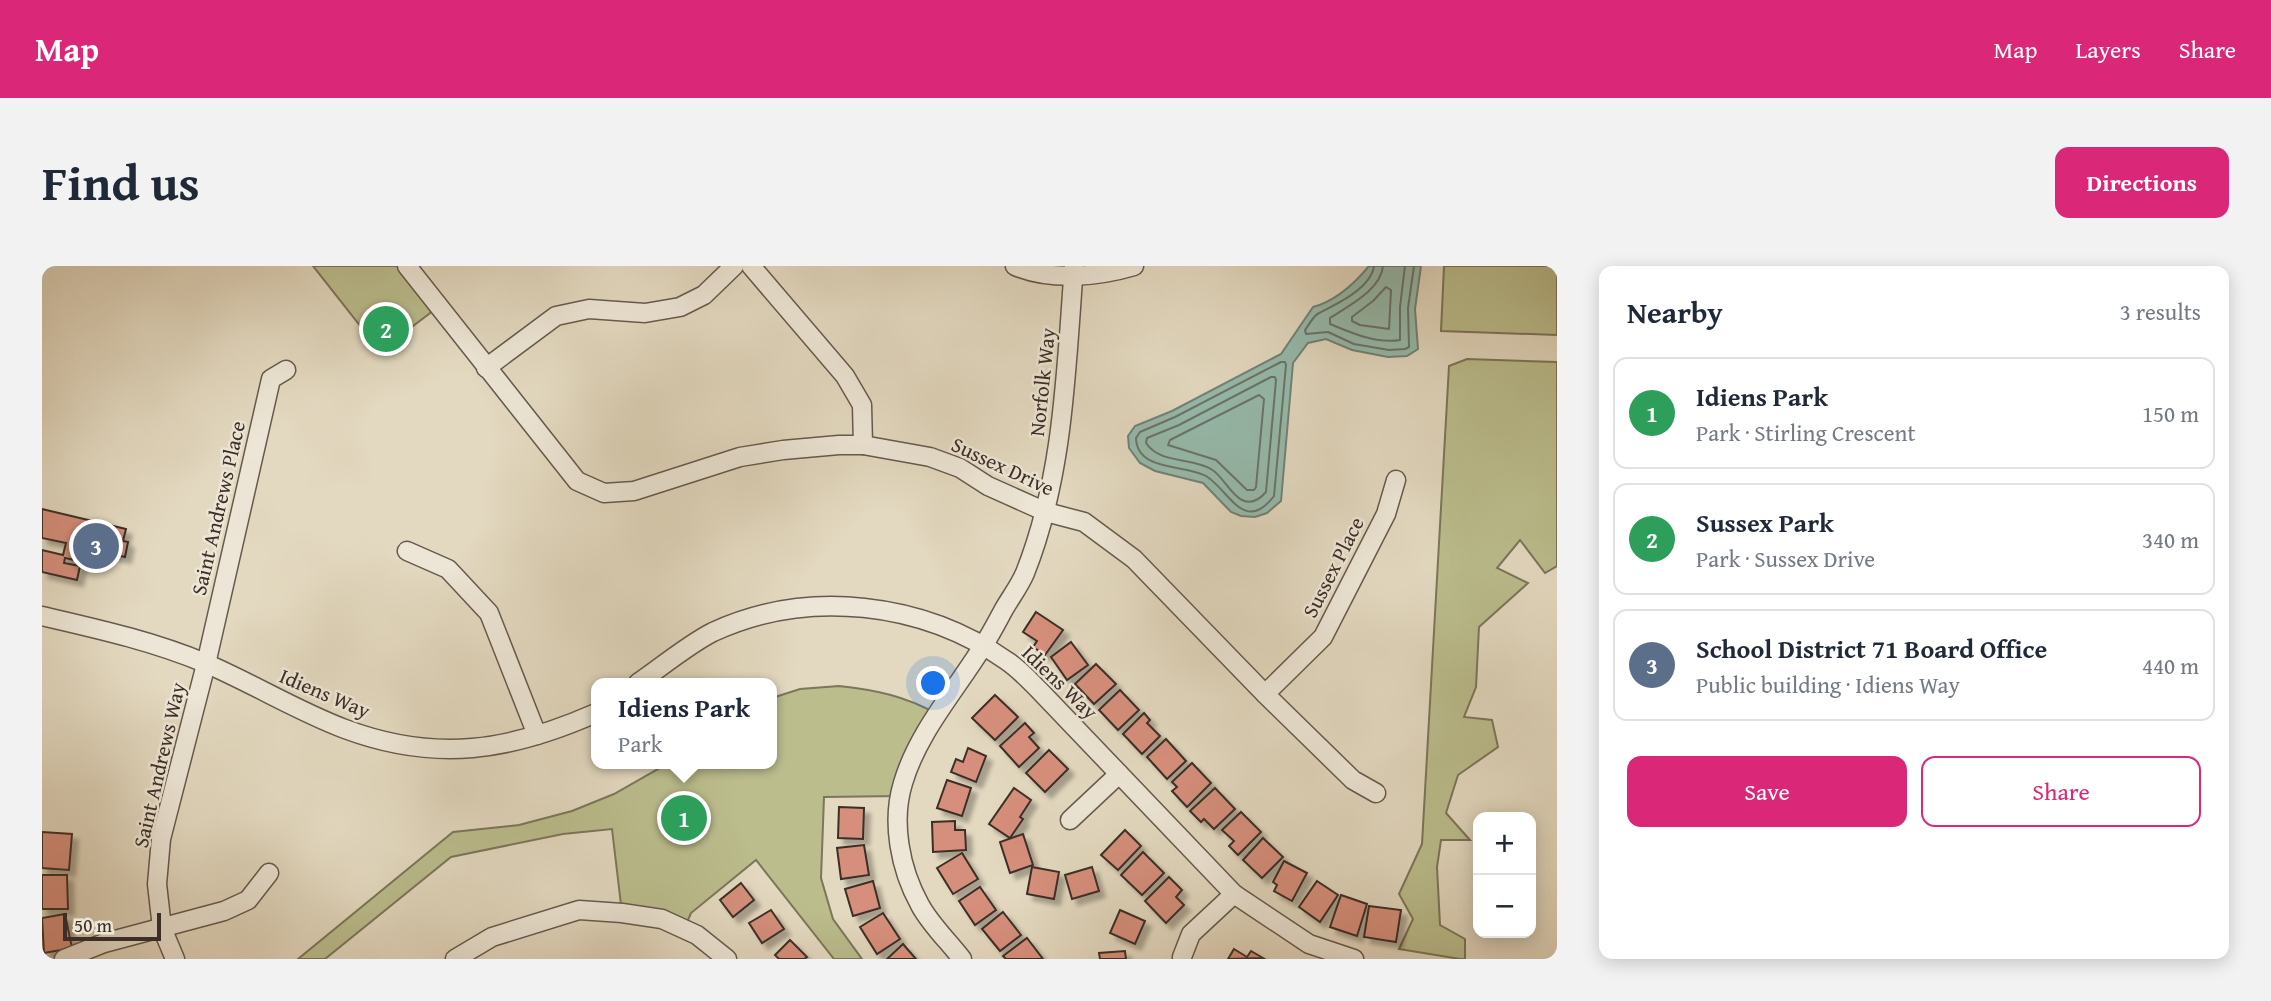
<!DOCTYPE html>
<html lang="en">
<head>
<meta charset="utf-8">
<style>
  :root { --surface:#fff; --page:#f2f2f3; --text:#1f2937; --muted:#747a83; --line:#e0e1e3; --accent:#db2777 }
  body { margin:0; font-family:"Gentium Book Plus",serif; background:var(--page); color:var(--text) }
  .controls { position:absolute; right:21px; bottom:21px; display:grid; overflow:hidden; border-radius:14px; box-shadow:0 4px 18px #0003 }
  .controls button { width:63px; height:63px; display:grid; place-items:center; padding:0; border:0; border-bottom:2px solid var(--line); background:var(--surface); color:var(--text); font:35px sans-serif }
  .scale { position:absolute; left:21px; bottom:18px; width:98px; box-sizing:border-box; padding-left:7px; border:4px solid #3c2f27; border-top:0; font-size:19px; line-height:24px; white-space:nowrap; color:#3c2f27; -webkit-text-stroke:5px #ede6d6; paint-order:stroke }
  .you { position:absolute; left:892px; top:418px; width:24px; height:24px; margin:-18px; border:5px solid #fff; border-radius:50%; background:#1a73e8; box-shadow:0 0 0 10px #1a73e833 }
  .badge { display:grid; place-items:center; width:46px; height:46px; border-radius:50%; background:var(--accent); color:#fff; font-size:23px; font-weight:700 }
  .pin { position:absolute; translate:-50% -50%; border:4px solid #fff; box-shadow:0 2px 7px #0006 }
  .popup { position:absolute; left:549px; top:412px; width:186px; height:91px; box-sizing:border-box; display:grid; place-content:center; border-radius:14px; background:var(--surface); filter:drop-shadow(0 2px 5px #0005); font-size:23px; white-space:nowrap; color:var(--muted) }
  .popup b { font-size:26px; color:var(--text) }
  .popup::after { content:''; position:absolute; left:50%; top:100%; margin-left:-14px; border:14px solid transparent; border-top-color:var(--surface) }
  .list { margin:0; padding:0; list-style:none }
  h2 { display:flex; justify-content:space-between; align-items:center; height:91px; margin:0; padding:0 28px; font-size:30px }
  h2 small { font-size:23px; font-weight:400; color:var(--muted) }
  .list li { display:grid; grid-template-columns:46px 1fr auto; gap:21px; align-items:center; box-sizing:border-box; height:112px; margin:0 14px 14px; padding:0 14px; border:2px solid var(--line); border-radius:14px }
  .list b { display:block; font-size:26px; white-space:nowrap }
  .list p { margin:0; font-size:23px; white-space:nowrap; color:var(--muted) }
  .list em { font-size:23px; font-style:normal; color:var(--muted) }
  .actions { display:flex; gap:14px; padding:21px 28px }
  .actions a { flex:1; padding:16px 0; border:2px solid var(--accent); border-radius:14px; text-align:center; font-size:24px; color:var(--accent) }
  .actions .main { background:var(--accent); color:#fff }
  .map { position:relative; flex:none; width:1515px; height:693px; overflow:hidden; border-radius:14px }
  header { display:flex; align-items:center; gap:42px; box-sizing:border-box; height:98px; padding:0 35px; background:var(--accent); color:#fff }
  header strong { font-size:33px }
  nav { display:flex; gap:38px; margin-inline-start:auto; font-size:24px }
  .intro { display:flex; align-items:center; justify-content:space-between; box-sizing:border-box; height:168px; padding:0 42px }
  h1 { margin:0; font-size:49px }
  .button { padding:18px 32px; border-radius:14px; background:var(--accent); color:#fff; font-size:24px; font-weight:700 }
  main { display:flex; gap:42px; padding:0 42px }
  aside { flex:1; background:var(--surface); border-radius:14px; box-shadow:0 4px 18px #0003 }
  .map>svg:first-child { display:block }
</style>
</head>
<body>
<header>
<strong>Map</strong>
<nav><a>Map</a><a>Layers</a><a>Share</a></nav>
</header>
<div class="intro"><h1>Find us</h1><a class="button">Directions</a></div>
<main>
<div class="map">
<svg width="1515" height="693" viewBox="0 0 1515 693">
  <defs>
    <filter id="shadow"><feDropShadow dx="6" dy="6" stdDeviation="2" flood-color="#0004"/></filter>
  </defs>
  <rect width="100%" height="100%" fill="#e3d9c0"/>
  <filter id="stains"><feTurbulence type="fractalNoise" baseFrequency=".00286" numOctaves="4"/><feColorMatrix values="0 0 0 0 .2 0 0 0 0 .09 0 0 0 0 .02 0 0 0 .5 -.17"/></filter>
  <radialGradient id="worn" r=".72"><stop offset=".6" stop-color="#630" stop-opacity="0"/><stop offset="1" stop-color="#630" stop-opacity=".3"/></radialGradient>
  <!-- green -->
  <g fill="#bbbd8d" stroke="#7c765a" stroke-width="2">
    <polygon points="271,0 365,0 396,41 338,85"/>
    <polygon points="1402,0 1515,0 1515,69 1399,65"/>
    <polygon points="1425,93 1515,96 1515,300 1503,307 1478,274 1455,302 1486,317 1437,361 1434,421 1422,451 1450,454 1456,481 1416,509 1404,547 1428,574 1399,574 1395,601 1398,659 1423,673 1423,693 1418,693 1357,683 1371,653 1357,628 1380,578 1407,100"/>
    <path d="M797,420C834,424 863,430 895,448L858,530L782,531L779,612L791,653L820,693H792L714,594L649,647L642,663L580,647L570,563L521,568L409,591L283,693H256L411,566L477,559L530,545L572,528L621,500L620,498H730V432L758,423Z"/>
  </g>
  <!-- water -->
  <path fill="#96bbad" stroke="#728377" stroke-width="2" d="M1327,0H1379L1373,43L1376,83L1365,90L1346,91L1310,84L1284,73L1266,77L1251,97L1239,235L1225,247L1213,251L1199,250L1189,246L1161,217L1113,205L1098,197L1087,182L1086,170L1093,160L1130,145L1239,88L1271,41C1293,35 1313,17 1327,0Z"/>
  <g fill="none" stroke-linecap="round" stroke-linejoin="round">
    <!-- shore -->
    <g stroke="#69756a" stroke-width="2">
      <path d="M1332,0C1329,22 1295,38 1277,47C1271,50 1267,59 1263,64L1264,68L1286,66L1312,78L1347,84L1363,83L1367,81L1366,42L1372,0"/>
      <path d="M1341,0C1339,24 1306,40 1288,52V58C1310,67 1334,78 1358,74V41L1363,0"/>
      <polygon points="1344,21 1349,24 1347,63 1318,59 1310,55 1310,51 1331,35"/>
      <path d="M1239,96H1243L1244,99L1232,230C1202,269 1187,224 1164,210C1143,198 1095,206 1094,172L1098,166L1133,151Z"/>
      <path d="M1229,111H1233L1234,114L1224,226C1218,233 1210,239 1200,234C1188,228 1181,210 1169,203C1148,191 1118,198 1104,177L1105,172L1137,159Z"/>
      <polygon points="1217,129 1222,133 1214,221 1212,224 1205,224 1174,194 1126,179 1128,174"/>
    </g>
  </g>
  <!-- building -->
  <g fill="#d68f7c" stroke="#3c2f27" stroke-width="2" filter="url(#shadow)">
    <polygon points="0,243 84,263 81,275 86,276 83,291 44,282 41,296 23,292 22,297 38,300 35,314 0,306 0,284 21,289 24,277 0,272"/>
    <polygon points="994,346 1021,364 1003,389 991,381 995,375 981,366"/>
    <polygon points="1029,376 1046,399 1025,414 1009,391"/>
    <polygon points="1054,398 1074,418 1052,438 1033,418"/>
    <polygon points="1078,424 1097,444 1076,464 1057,444"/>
    <polygon points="953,429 976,451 953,474 930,452"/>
    <polygon points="1102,447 1108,454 1105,457 1118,470 1100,488 1081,468"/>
    <polygon points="983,457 992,467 987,471 997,482 977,501 958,480"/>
    <polygon points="1124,473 1144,495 1125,513 1105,491"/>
    <polygon points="926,482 944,490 934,516 909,506 914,493 921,496"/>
    <polygon points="1007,484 1026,503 1003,526 984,507"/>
    <polygon points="1150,497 1169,517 1145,541 1130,525 1135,521 1130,516"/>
    <polygon points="905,514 929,522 920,550 895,542"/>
    <polygon points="972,522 989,534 978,551 981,553 968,572 947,558"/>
    <polygon points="1173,522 1193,543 1172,563 1162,553 1159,556 1148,545"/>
    <polygon points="797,541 822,542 821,573 796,572"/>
    <polygon points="1199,546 1219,566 1196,589 1187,580 1192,575 1180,564"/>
    <polygon points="913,555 913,564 923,564 924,584 891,586 890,556"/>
    <polygon points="1083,564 1099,580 1076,604 1059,589"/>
    <polygon points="0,566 30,568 27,604 0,602"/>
    <polygon points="981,568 991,599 968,607 958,576"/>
    <polygon points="1221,572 1241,591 1220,612 1201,594"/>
    <polygon points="822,579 827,609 799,613 795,582"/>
    <polygon points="1101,586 1122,607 1100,629 1079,609"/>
    <polygon points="920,587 936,613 911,628 895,602"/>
    <polygon points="1242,595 1265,607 1250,635 1232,625 1235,619 1231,616"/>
    <polygon points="990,601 1017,606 1012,633 985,628"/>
    <polygon points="1050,601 1057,625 1030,633 1023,609"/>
    <polygon points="0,609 25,609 26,643 0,643"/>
    <polygon points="1127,611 1140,624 1134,631 1142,639 1124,657 1103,635"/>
    <polygon points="831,615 838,642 811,650 803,623"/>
    <polygon points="1275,615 1296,629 1278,656 1257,641"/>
    <polygon points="699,617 712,634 691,651 678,634"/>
    <polygon points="938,621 954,644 933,659 917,635"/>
    <polygon points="1299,629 1325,638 1315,670 1288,661"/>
    <polygon points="1327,640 1359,644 1354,676 1322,671"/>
    <polygon points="729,644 742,663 720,677 707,657"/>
    <polygon points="1078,644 1103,655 1093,678 1068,667"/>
    <polygon points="961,646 979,669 958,685 940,663"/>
    <polygon points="841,647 858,673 835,688 818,661"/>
    <polygon points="23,648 30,682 2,687 0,652"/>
    <polygon points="985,672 1001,693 964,693 961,690"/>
    <polygon points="748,674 765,691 762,693 737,693 733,689"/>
    <polygon points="861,678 874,693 845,693"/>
    <polygon points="1192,683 1205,691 1209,685 1221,692 1186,693"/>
    <polygon points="1083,685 1084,693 1058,693 1057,687"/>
  </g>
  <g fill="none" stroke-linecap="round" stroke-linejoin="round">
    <!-- minor casing -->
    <g stroke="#665a4d" stroke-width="21">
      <g id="minor">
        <polyline points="365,0 535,215 562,227 592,225 698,191 741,184 797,179 821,179 888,191 918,202 946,220 1004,246 1042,256 1092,293 1223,428 1311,514 1334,527"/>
        <polyline points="709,0 803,110 820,139 821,179"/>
        <path d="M973,0C1009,15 1055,11 1092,0"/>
        <polyline points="444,102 514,50 547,43 603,47 638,41 662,29 692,0"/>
        <polyline points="365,285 406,303 447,347 495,469"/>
        <path d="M0,350C56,363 110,375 163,397C210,417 255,445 303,463C394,497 468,485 554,447"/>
        <path d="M596,417C618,402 647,378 671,366C766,322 881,336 965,395C977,403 987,414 997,424L1192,628L1267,678L1312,693"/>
        <polyline points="1223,428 1281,371 1344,248 1354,214"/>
        <polyline points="1028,554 1077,508"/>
        <polyline points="1140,691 1149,668 1192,628"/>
        <polyline points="22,693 62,677 182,645 206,634 227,607"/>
        <polyline points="133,693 120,662 115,618 119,573 164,398 229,113 244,104"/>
        <polyline points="413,693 450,671 537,644 580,647 620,653 655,669 685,693"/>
        <path d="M920,693C907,676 888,658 878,639C858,603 849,556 861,517C876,466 914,424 941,380C949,368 955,356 962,343C969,331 978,319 983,307C1022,209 1024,103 1032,0"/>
      </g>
    </g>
    <!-- minor -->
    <use href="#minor" stroke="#ede6d6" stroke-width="18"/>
  </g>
  <g text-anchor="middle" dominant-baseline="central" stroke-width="5" stroke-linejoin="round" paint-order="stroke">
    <!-- street labels -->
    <g font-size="21" fill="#3c2f27" stroke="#ede6d6">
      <text transform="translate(1000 116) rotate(-84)">Norfolk Way</text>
      <text transform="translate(961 200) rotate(25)">Sussex Drive</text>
      <text transform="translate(176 242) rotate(-77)">Saint Andrews Place</text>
      <text transform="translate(1291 301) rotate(-63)">Sussex Place</text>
      <text transform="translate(1018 416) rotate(44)">Idiens Way</text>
      <text transform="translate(283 427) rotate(23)">Idiens Way</text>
      <text transform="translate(117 499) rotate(-77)">Saint Andrews Way</text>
    </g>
  </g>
  <rect width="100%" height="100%" filter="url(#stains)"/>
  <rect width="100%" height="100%" fill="url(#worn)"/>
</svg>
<div class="controls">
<button>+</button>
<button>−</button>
</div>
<div class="scale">50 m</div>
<div class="you"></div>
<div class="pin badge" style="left:642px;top:552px;background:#2e9e5b">1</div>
<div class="popup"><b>Idiens Park</b>Park</div>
<div class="pin badge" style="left:344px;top:63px;background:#2e9e5b">2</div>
<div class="pin badge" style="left:54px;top:280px;background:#5c6f8a">3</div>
</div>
<aside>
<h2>Nearby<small>3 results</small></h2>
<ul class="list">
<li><span class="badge" style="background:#2e9e5b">1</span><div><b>Idiens Park</b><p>Park · Stirling Crescent</p></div><em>150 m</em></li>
<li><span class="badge" style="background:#2e9e5b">2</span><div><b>Sussex Park</b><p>Park · Sussex Drive</p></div><em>340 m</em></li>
<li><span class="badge" style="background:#5c6f8a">3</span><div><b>School District 71 Board Office</b><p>Public building · Idiens Way</p></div><em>440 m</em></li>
</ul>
<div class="actions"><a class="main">Save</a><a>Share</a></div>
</aside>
</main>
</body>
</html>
